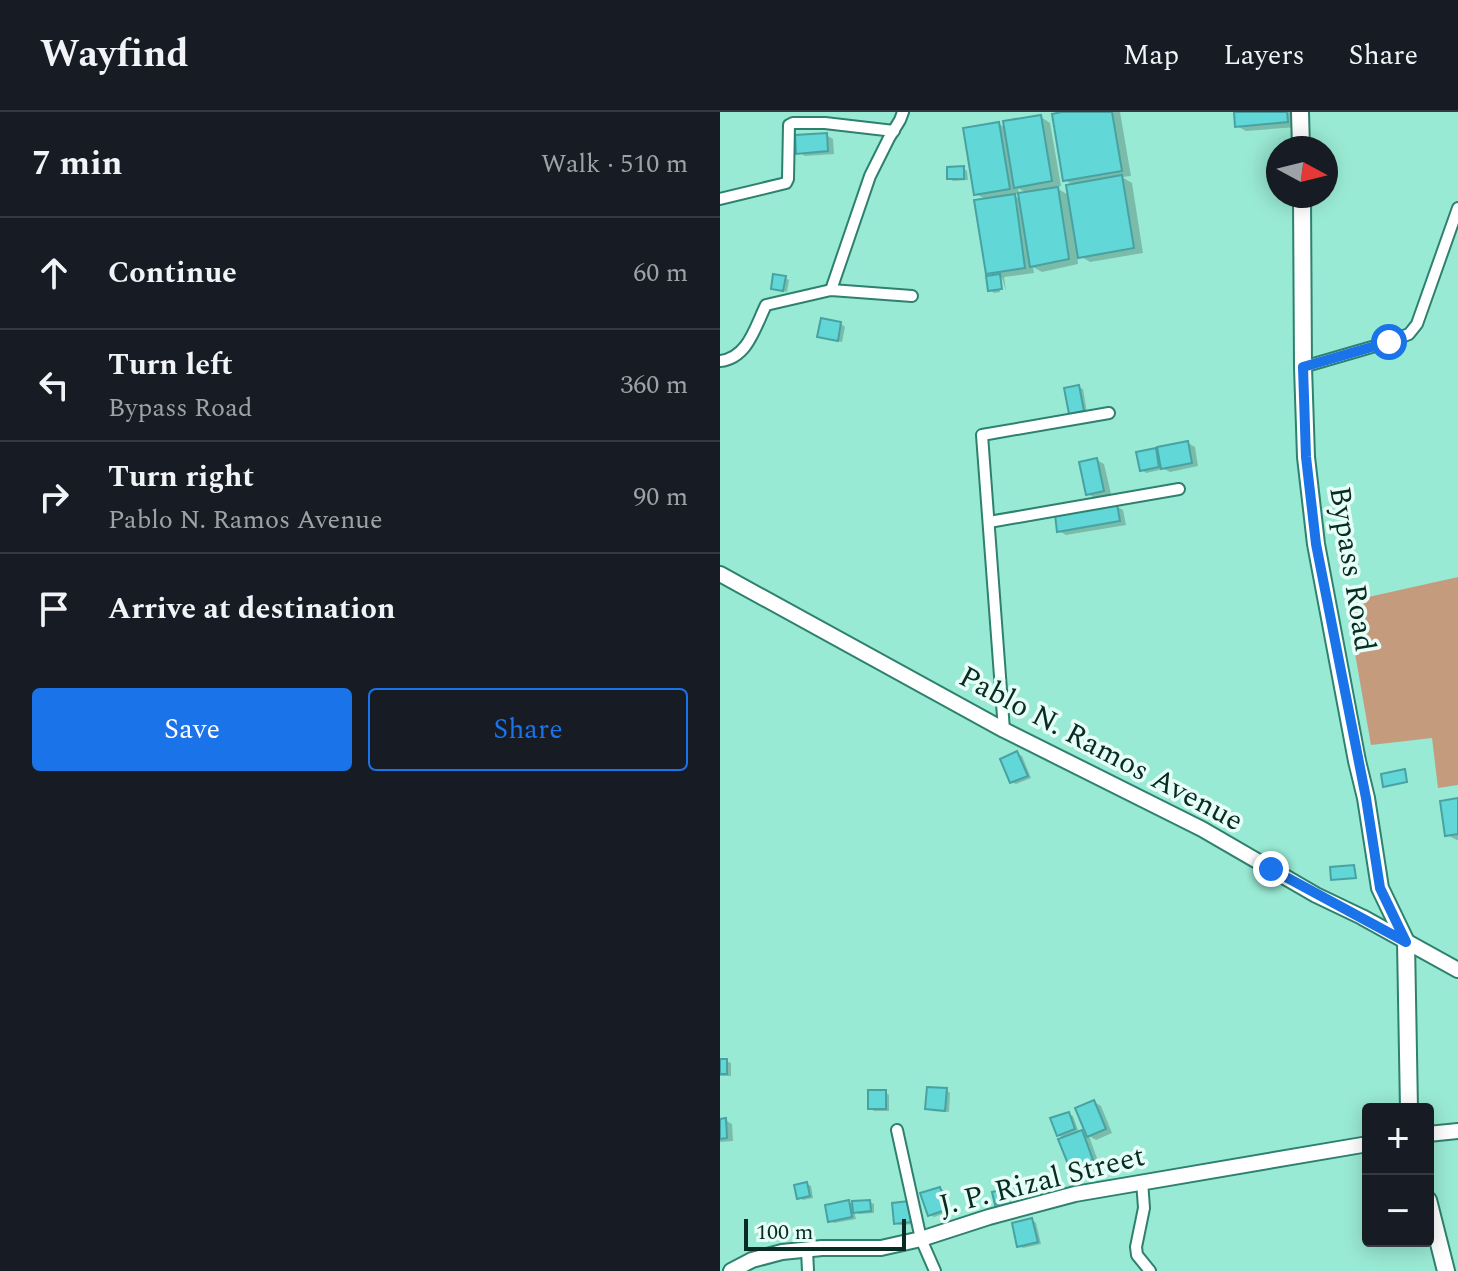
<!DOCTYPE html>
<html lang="en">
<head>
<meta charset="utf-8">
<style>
  :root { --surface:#171b24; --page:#20242c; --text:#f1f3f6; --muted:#9ea1a6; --line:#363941; --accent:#1a73e8 }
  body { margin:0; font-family:Spectral,serif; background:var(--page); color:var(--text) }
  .controls { position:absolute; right:24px; bottom:24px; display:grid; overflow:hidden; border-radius:8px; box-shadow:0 4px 20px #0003 }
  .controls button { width:72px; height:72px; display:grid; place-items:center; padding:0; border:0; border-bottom:2px solid var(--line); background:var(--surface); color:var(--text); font:40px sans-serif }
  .compass { position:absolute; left:546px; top:24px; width:72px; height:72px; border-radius:50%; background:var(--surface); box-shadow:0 4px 20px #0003; rotate:97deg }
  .scale { position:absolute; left:24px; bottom:20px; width:162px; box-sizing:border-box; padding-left:8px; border:4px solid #082b24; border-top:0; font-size:22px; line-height:28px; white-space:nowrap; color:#082b24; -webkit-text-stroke:6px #e7fef7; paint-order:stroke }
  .stop { position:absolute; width:24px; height:24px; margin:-18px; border:6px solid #1a73e8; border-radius:50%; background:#fff }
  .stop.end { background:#1a73e8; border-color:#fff; box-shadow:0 2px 8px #0008 }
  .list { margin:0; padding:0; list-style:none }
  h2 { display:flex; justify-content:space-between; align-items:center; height:104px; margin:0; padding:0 32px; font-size:34px }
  h2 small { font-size:26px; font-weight:400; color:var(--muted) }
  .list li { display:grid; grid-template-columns:52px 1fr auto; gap:24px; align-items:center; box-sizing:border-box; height:112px; padding:0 32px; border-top:2px solid var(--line) }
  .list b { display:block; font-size:30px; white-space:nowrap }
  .list p { margin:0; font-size:26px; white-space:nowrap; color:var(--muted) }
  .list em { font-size:26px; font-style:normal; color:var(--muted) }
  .actions { display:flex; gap:16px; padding:24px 32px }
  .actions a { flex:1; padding:18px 0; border:2px solid var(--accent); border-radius:8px; text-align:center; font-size:28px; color:var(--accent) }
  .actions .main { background:var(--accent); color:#fff }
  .icon { flex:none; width:44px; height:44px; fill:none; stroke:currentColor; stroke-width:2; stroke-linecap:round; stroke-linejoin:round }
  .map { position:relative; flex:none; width:738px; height:1159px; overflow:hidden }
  header { display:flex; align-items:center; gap:48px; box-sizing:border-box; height:112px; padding:0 40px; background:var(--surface); border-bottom:2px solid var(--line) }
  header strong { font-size:38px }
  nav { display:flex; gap:44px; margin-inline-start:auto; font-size:28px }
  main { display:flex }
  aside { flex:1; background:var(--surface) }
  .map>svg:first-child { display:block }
</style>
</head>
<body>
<header>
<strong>Wayfind</strong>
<nav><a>Map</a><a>Layers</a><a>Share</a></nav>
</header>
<main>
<aside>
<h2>7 min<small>Walk · 510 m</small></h2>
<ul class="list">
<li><svg class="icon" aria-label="ahead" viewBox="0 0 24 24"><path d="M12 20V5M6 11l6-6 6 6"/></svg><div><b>Continue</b></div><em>60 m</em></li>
<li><svg class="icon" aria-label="left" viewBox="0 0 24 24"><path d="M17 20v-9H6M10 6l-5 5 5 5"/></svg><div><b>Turn left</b><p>Bypass Road</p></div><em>360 m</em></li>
<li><svg class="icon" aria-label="right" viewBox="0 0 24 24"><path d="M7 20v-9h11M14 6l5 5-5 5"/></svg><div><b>Turn right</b><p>Pablo N. Ramos Avenue</p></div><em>90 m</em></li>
<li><svg class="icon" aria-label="arrive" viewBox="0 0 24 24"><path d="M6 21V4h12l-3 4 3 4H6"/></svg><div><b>Arrive at destination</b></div></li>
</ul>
<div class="actions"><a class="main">Save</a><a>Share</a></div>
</aside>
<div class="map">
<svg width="738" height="1159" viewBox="0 0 738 1159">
  <rect width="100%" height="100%" fill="#99ead4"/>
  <!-- green -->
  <polygon fill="#c59b7e" points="738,465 738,673 718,676 712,626 651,633 626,490"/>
  <!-- shadow -->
  <g fill="#0003" fill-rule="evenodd">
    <path d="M352,0H400L411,64L402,65L412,71L423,141L370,150L357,142L358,152L322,160L313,155L314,161L284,165L286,179L282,166H278L280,180L274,181L270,178L275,165L267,160V88L256,82L279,12L286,16L321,5L330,11L341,74L335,75L350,84L355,74L345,68ZM298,76L308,82L302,88L292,83L299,82Z"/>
    <polygon points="516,0 576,0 577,15 526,19 517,14"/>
    <polygon points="106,23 113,27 114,42 85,44 78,40"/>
    <polygon points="243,56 247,59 248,68 233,69 229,66"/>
    <polygon points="65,166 69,168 67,180 57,178"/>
    <polygon points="121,212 125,215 122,230 104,226"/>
    <polygon points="358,275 363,277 367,301 355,303 351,301"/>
    <polygon points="468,331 475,335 478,354 450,360 444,357 426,361 422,358 436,338 440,341"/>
    <polygon points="377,348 384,352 391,382 375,386 368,382"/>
    <polygon points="396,394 403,398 406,413 346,423 339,419"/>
    <polygon points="297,642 302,644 311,666 296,672 292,670"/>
    <polygon points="738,688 738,728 737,728 727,723"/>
    <polygon points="0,949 6,949 11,951 11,964 0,964"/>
    <polygon points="226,978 230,981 229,1000 212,999 207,996"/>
    <polygon points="165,980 169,983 169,999 154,999 150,996"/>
    <polygon points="374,990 381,994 392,1021 376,1028 369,1024"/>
    <polygon points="348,1002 353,1004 359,1021 362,1020 369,1024 379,1052 358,1059 351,1055 345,1027 338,1023"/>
    <polygon points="5,1008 12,1012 13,1029 0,1030 0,1009"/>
    <polygon points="87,1072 91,1074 93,1086 83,1088 79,1085"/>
    <polygon points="220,1077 224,1079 231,1099 214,1105 210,1103"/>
    <polygon points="284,1079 288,1081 291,1092 281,1094 277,1092"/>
    <polygon points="129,1090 134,1093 149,1090 154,1092 154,1101 139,1102 134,1099 136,1107 114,1111 110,1109"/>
    <polygon points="189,1091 195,1112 180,1113 176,1111"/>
    <polygon points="312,1108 316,1111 321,1132 303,1136 299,1134"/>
  </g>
  <!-- building -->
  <g fill="#61d7d8" stroke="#49a2a2" stroke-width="2">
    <polygon points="341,0 392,0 402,59 343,69 332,2"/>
    <polygon points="514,0 567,0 568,10 515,15"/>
    <polygon points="321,3 332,69 294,76 283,9"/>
    <polygon points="279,10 290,77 254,83 243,16"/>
    <polygon points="107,21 108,39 76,42 75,23"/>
    <polygon points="244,54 244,67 227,67 227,55"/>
    <polygon points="402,63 414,136 358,146 346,73"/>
    <polygon points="338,75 349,147 310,155 298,81"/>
    <polygon points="295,82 305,156 266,162 254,88"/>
    <polygon points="53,162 66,164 63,179 51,177"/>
    <polygon points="280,162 282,177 268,179 266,164"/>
    <polygon points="101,206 121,210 118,229 97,225"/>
    <polygon points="359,273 364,299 349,302 344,276"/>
    <polygon points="468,329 472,351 441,357 437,335"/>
    <polygon points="436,336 439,355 420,359 416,340"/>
    <polygon points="377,346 384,379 366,383 359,350"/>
    <polygon points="397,392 400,409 337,420 335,402"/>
    <polygon points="297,639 308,664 290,671 280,647"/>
    <polygon points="685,657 687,670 663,675 661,662"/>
    <polygon points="738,686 738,722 725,724 720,689"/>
    <polygon points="634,753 636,766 611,768 610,755"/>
    <rect x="0" y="947" width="7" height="15"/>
    <polygon points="207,975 227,976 225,999 205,997"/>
    <rect x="148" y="978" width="18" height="19"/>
    <polygon points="374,988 386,1017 367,1025 355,996"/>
    <polygon points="349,1000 355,1017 337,1024 330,1006"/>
    <polygon points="6,1006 7,1026 0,1027 0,1007"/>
    <polygon points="362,1018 373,1048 350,1057 338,1027"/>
    <polygon points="87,1070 90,1084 77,1087 74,1073"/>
    <polygon points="220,1075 228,1097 208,1104 200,1081"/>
    <polygon points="284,1077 287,1090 275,1093 272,1080"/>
    <polygon points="129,1088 132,1105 108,1110 105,1093"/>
    <polygon points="150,1088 151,1099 133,1101 132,1089"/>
    <polygon points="189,1089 191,1110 174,1112 172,1091"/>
    <polygon points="312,1106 318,1130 297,1135 292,1111"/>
  </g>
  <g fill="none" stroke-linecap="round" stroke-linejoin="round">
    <!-- street casing -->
    <g stroke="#2e816e" stroke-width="14">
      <g id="street">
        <polyline points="0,87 66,71 68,67 69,13 73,11 105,11 174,19"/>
        <polyline points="111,178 150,64 169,26 180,8 183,0"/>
        <path d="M0,249C28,246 35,215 46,193L111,178L192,184"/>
        <polyline points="583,255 669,230 689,222 697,212 738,96"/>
        <polyline points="269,410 459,377"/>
        <polyline points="284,618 262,323 389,301"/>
        <polyline points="177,1018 201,1127 215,1159"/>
        <polyline points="422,1069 424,1096 416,1135 417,1143 430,1159"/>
        <polyline points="87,1138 88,1159"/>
      </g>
    </g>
    <!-- secondary casing -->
    <g stroke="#2e816e" stroke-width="18">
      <g id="secondary">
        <polyline points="0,462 284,618 482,717 596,783 642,805 738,858"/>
        <polyline points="708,1022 738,1019"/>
        <polyline points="11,1159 32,1148 62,1140 102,1136 161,1136 201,1127 269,1105 355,1082 648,1032"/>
      </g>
    </g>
    <!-- primary casing -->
    <g stroke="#2e816e" stroke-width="20">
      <g id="primary">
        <polyline points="580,0 581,36"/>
        <polyline points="582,84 583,255 586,345 596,432 637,649 646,686 660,776 686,830 689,997"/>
        <polyline points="708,1088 726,1159"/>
      </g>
    </g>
    <!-- street -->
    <use href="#street" stroke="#fff" stroke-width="10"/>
    <!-- secondary -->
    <use href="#secondary" stroke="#fff" stroke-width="14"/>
    <!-- primary -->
    <use href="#primary" stroke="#fff" stroke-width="16"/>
  </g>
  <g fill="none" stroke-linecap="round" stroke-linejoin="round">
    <!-- route -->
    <polyline stroke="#1a73e8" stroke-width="10" points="551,757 686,830 660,776 646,686 596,432 586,345 583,255 669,230"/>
  </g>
  <g text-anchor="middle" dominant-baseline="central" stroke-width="7" stroke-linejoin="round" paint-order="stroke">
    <!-- street labels -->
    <g font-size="30" fill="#082b24" stroke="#e7fef7">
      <text transform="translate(632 457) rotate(81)">Bypass Road</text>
      <text transform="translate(381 637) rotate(28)">Pablo N. Ramos Avenue</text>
      <text transform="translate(322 1069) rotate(-14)">J. P. Rizal Street</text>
    </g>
  </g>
</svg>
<div class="controls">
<button>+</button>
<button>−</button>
</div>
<svg class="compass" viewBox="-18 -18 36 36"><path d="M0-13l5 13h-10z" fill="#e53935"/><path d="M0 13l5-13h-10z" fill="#9ea1a6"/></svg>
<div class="scale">100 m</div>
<div class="stop" style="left:669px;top:230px"></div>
<div class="stop end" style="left:551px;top:757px"></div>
</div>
</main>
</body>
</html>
